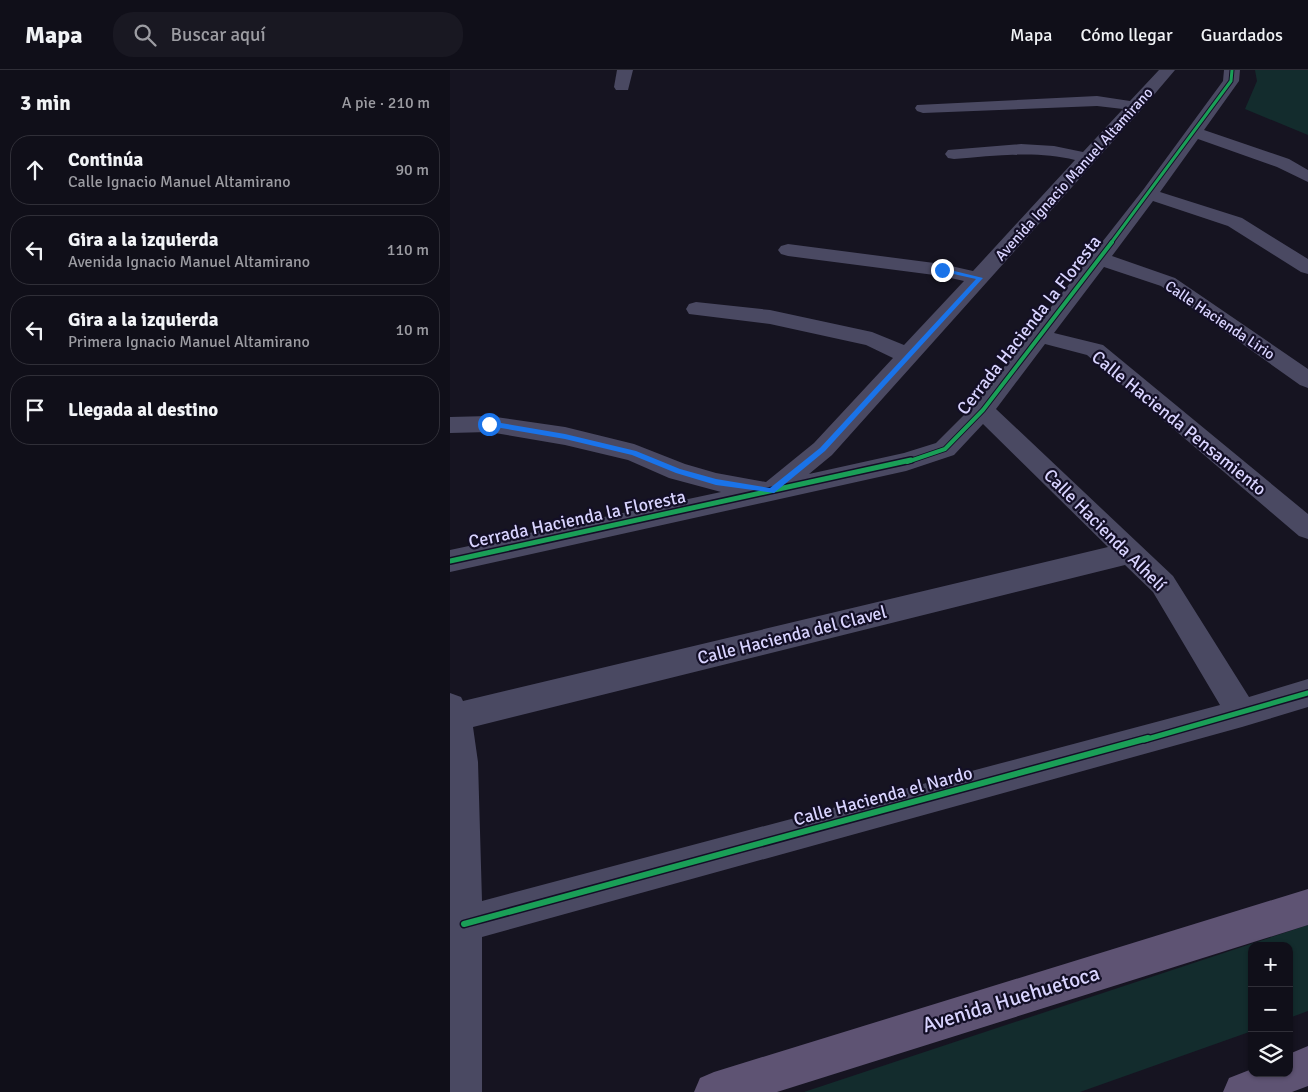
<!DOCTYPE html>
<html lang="es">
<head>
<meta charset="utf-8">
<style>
  :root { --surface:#100f19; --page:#191822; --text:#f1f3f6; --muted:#9c9ca2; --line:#302f38 }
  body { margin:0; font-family:Signika,sans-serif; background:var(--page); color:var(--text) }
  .controls { position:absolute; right:15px; bottom:15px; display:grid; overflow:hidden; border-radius:10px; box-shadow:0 1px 4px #0004 }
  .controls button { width:45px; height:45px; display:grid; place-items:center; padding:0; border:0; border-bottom:1px solid var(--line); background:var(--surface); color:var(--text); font:25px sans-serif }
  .stop { position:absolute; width:15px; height:15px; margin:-11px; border:4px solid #1a73e8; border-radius:50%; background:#fff }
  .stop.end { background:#1a73e8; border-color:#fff; box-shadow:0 1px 5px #0008 }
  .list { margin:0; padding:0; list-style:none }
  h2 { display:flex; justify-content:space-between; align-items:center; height:65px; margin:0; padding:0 20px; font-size:21px }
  h2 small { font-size:16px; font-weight:400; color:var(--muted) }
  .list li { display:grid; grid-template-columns:32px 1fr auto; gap:15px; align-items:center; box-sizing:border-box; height:70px; margin:0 10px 10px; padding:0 10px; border:1px solid var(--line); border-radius:20px }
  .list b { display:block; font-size:19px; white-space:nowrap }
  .list p { margin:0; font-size:16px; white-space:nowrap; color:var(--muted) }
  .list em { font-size:16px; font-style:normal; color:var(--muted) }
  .icon { flex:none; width:28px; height:28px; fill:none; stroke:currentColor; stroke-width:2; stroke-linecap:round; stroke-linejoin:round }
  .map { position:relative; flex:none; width:858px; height:1022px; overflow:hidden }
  header { display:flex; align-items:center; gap:30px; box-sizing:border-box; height:70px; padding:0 25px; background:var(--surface); border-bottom:1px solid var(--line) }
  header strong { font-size:24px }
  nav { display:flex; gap:28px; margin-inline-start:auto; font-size:18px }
  .search { width:350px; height:45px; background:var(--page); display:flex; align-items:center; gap:12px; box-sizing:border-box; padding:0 18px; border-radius:20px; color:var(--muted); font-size:19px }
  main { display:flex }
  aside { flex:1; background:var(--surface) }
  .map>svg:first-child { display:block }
</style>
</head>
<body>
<header>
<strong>Mapa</strong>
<div class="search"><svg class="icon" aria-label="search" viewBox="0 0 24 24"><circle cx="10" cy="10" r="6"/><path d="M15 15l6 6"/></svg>Buscar aquí</div>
<nav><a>Mapa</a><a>Cómo llegar</a><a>Guardados</a></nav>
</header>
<main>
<aside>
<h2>3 min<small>A pie · 210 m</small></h2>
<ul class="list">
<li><svg class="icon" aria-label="ahead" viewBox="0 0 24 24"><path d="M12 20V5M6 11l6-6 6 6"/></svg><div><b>Continúa</b><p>Calle Ignacio Manuel Altamirano</p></div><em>90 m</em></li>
<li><svg class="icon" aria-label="left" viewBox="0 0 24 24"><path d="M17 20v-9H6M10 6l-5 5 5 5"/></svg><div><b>Gira a la izquierda</b><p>Avenida Ignacio Manuel Altamirano</p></div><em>110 m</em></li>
<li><svg class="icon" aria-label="left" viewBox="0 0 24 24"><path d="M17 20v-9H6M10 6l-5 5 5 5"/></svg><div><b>Gira a la izquierda</b><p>Primera Ignacio Manuel Altamirano</p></div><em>10 m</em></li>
<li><svg class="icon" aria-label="arrive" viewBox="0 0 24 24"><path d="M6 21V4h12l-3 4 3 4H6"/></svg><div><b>Llegada al destino</b></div></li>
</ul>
</aside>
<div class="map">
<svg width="858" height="1022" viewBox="0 0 858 1022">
  <rect width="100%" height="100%" fill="#161421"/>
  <!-- green -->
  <g fill="#132c2d">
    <polygon points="805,0 858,0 858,65 795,39 807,11"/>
    <polygon points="858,855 858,941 839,948 839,876 802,876 802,961 630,1022 354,1022"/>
  </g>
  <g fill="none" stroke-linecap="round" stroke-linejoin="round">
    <!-- minor -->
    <g fill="#4a4962" fill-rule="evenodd">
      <polygon points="167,0 183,0 178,20 166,20 164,17"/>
      <path d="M709,0H725L691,40L382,385L359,404L454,383L486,373L525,334L693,120L773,11L774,0H790L789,11L754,60L839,89L858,100V112L827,97L748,69L710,122L792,148L858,189V204L851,202L778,156L703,131L662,186L725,208L858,299V318L850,315L711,216L654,197L604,263L653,275L858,444V469L849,466L637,285L595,274L546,339L723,506L799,627L858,609V637L792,657L32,867V1022H0V623L11,627L13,631L658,477L533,354L504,385L456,401L0,502V480L271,422L219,408L178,390L115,375L39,362L0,363V347L39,346L115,357L184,374L235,394L266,403L316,412L364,373L443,288L416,275L320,254L239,244L236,239L239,234L246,232L320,240L422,262L454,275L514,211L492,206L338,186L331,184L328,180L331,176L338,174L492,194L523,201L625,90C586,80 544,86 504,89L498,88L495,84L498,80L571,74L604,76L633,82L673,39L647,36L473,43L467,41L465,38L467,35L647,26L680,31ZM675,495L703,522L770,635L32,831L28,692L23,657Z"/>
    </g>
    <!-- major -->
    <g fill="#5e5373" fill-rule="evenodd">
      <polygon points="858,819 858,855 327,1022 244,1022 250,1008 264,1002"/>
      <polygon points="858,976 858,1016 842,1022 773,1022 779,1008 802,999 802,1003 839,1003 839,984"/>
    </g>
    <!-- cycleway-far3 casing -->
    <g stroke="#130f26" stroke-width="5">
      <polyline id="cycleway-far3" points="661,173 781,11 782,0"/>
    </g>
    <!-- cycleway-far2 casing -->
    <g stroke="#130f26" stroke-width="6">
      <polyline id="cycleway-far2" points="457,392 495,379 533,340 662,172"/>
    </g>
    <!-- cycleway-far1 casing -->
    <g stroke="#130f26" stroke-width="8">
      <g id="cycleway-far1">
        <polyline points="0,491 461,390"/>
        <polyline points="694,670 858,623"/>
      </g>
    </g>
    <!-- cycleway casing -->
    <g stroke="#130f26" stroke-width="9">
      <polyline id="cycleway" points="14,854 698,668"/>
    </g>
    <!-- cycleway-far3 -->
    <use href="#cycleway-far3" stroke="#1a9f57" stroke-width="3"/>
    <!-- cycleway-far2 -->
    <use href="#cycleway-far2" stroke="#1a9f57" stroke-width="4"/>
    <!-- cycleway-far1 -->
    <use href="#cycleway-far1" stroke="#1a9f57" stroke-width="5"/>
    <!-- cycleway -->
    <use href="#cycleway" stroke="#1a9f57" stroke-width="6"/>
  </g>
  <!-- route -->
  <polygon fill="#1a73e8" points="492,198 533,208 375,381 324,423 266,415 226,403 182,385 115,369 39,356 35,354 39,351 115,364 186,381 230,399 266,409 320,418 370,378 526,209 490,201"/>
  <g text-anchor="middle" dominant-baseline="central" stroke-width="4.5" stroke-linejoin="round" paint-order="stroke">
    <!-- far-street labels -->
    <g font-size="15" fill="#d9d4ff" stroke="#130f26">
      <text transform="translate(624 104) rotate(-48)">Avenida Ignacio Manuel Altamirano</text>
      <text transform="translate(770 250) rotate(34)">Calle Hacienda Lirio</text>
    </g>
    <!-- street labels -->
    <g font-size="18" fill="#d9d4ff" stroke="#130f26">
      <text transform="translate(579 255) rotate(-52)">Cerrada Hacienda la Floresta</text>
      <text transform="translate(729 353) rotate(39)">Calle Hacienda Pensamiento</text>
      <text transform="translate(127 449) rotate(-12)">Cerrada Hacienda la Floresta</text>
      <text transform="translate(655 460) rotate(45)">Calle Hacienda Alhelí</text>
      <text transform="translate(342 565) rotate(-14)">Calle Hacienda del Clavel</text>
      <text transform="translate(433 726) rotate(-15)">Calle Hacienda el Nardo</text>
    </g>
    <!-- near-street labels -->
    <g font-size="21" fill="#d9d4ff" stroke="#130f26">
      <text transform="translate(561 929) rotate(-17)">Avenida Huehuetoca</text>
    </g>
  </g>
</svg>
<div class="controls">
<button>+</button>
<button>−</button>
<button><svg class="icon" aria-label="layers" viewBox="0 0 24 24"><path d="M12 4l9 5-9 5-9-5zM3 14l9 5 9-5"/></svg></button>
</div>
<div class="stop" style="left:39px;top:354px"></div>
<div class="stop end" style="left:492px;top:200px"></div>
</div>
</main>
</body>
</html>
